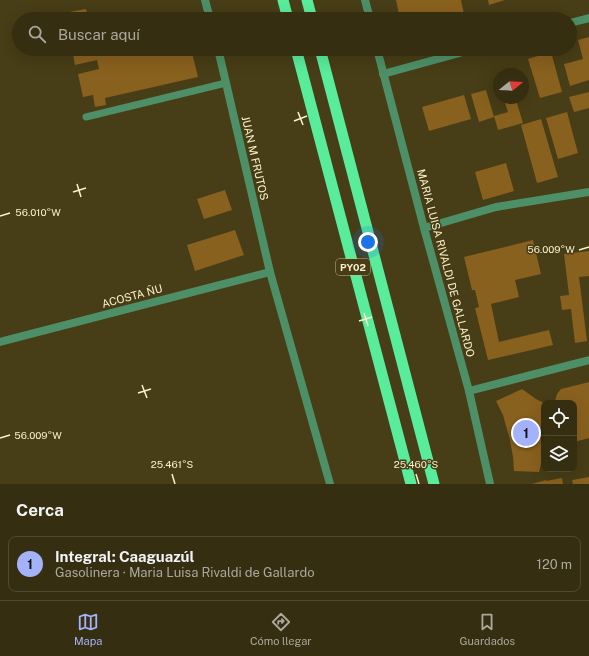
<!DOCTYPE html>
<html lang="es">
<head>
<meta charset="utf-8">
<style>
  :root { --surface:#352e10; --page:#3d3619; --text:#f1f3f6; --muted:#aaa89f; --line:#4f4a30; --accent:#a4b2fc }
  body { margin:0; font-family:"Public Sans",sans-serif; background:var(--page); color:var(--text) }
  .controls { position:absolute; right:12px; bottom:12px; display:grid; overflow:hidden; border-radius:8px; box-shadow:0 4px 16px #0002 }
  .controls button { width:36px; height:36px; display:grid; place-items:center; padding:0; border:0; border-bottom:1px solid var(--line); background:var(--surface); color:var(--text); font:20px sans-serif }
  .compass { position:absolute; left:493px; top:68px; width:36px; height:36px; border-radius:50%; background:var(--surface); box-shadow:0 4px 16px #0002; rotate:72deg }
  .you { position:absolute; left:368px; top:242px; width:14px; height:14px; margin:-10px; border:3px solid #fff; border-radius:50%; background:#1a73e8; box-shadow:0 0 0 6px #1a73e833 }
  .badge { display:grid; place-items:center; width:26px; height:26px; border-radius:50%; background:var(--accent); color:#111; font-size:13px; font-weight:700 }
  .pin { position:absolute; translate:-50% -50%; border:2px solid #fff; box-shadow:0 1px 4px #0006 }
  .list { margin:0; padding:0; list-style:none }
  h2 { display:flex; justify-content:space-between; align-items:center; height:52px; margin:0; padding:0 16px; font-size:17px }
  h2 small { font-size:13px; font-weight:400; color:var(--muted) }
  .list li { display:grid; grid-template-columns:26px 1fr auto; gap:12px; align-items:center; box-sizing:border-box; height:56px; margin:0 8px 8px; padding:0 8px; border:1px solid var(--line); border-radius:8px }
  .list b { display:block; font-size:15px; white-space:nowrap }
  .list p { margin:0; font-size:13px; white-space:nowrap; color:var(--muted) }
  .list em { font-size:13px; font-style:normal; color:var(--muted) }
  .icon { flex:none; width:22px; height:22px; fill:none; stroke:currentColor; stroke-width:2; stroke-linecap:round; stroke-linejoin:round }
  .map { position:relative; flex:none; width:589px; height:484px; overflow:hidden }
  .search { position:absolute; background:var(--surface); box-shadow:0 4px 16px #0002; left:12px; right:12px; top:12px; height:44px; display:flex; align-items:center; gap:10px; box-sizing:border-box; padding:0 14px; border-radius:22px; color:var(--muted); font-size:15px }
  .sheet { height:116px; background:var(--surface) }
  nav { display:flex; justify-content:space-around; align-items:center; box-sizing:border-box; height:56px; border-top:1px solid var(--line); background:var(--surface); font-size:11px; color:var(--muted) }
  nav a { display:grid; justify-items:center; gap:2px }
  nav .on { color:var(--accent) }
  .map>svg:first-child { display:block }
</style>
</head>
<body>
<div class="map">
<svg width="589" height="484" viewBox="0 0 589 484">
  <rect width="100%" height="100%" fill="#473d16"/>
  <!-- building -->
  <g fill="#89611e">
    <polygon points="396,0 461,0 465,19 400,19"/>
    <polygon points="488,0 505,0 489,5"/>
    <polygon points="86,9 88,19 65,19 64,13"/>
    <polygon points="589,37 589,80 570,86 564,64 583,59 578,40"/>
    <polygon points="72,49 191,49 198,77 105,98 106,105 95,107 93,95 83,97 78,74 99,69 97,60 75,65"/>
    <polygon points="551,52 562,92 540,98 528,59"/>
    <polygon points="486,90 494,117 479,122 471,94"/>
    <polygon points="589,92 589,108 574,112 569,97"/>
    <polygon points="464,95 471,119 429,131 422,107"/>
    <polygon points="516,100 523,123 498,130 494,116 508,112 505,103"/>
    <polygon points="567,112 578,153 558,159 546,118"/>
    <polygon points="541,119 558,177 537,183 521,125"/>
    <polygon points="506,163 514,191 483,200 475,172"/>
    <polygon points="225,190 232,210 204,219 197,199"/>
    <polygon points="235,230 244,255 195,271 187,245"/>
    <polygon points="533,240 541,274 515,280 519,297 491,304 499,342 549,330 553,345 488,360 475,308 479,307 475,290 472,290 464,257"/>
    <polygon points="589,251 589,276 579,277 587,341 575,343 571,309 562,310 560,296 569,295 564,254"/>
    <polygon points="589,382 589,438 574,442 574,403 555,403 555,401 557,394 561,389"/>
    <polygon points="522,389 536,399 544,403 544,452 539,472 514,471 513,457 510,440 503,415 496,401"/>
    <polygon points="589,477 589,484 573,484 572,480"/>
    <polygon points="562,478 563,484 532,484 546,480 546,481"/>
  </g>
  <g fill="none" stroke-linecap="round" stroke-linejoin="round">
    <!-- service -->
    <polyline stroke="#4d9067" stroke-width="7" points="86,117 226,83"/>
    <!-- minor -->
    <g stroke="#4d9067" stroke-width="8">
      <polyline points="205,0 210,19"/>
      <polyline points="365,0 370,19"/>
      <polyline points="570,23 589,18"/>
      <polyline points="218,49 226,83 270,272 330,484"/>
      <polyline points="377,49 424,228 469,391 490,484"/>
      <polyline points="383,74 474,49"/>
      <polyline points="424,228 496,207 589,192"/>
      <polyline points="0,342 270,272"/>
      <polyline points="469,391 589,360"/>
    </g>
    <!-- trunk -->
    <g stroke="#58ec9b" stroke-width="11">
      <polyline points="283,0 288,19"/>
      <polyline points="307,0 312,19"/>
      <polyline points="296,49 411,484"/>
      <polyline points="320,49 434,484"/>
    </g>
  </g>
  <!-- ticks -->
  <path fill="none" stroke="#faf1cc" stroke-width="1.5" d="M298,112L303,125M294,121L307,116M77,184L81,197M73,192L86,188M0,216L10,213M579,250L589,247M364,313L368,326M359,321L372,317M142,385L147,398M138,393L151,389M0,438L10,435M172,474L175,484M416,474L419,484"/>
  <g text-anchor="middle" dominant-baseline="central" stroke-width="3" stroke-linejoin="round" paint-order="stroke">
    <!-- shield labels -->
    <rect fill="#473d16" stroke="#c4bb95" stroke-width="1" x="336" y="259" width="34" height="16" rx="3"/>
    <g font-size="10" font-weight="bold" fill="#faf1cc">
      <text x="353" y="267">PY02</text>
    </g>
    <!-- street labels -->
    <g font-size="11" fill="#faf1cc" stroke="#473d16">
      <text transform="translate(255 158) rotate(77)">JUAN M FRUTOS</text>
      <text transform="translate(446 263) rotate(75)">MARIA LUISA RIVALDI DE GALLARDO</text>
      <text transform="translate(132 296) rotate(-15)">ACOSTA ÑU</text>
    </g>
  </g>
  <g font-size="10" text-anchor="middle" fill="#faf1cc" stroke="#473d16" stroke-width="3" stroke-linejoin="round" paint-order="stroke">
    <text x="38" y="216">56.010°W</text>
    <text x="551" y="253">56.009°W</text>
    <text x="38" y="439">56.009°W</text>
    <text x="172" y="468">25.461°S</text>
    <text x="416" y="468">25.460°S</text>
  </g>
</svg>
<div class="controls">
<button><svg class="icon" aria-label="locate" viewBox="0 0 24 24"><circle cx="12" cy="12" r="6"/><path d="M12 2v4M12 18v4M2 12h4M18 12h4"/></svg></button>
<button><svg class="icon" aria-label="layers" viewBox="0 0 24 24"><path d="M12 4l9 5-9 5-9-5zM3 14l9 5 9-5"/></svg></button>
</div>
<svg class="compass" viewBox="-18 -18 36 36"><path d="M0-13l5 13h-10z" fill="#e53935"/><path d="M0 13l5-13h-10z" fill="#aaa89f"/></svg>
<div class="you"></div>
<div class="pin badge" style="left:526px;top:433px">1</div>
<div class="search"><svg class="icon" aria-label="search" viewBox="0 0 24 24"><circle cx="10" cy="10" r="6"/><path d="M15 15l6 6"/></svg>Buscar aquí</div>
</div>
<section class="sheet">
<h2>Cerca<small></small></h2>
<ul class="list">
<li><span class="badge">1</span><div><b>Integral: Caaguazúl</b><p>Gasolinera · Maria Luisa Rivaldi de Gallardo</p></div><em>120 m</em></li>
</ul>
</section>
<nav>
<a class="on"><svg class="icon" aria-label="map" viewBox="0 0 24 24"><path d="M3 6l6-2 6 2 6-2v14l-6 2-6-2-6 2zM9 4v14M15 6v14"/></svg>Mapa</a>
<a><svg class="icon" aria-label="directions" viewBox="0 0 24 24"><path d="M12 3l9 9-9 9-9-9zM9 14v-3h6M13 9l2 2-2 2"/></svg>Cómo llegar</a>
<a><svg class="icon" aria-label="saved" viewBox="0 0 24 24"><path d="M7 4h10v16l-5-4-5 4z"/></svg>Guardados</a>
</nav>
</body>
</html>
